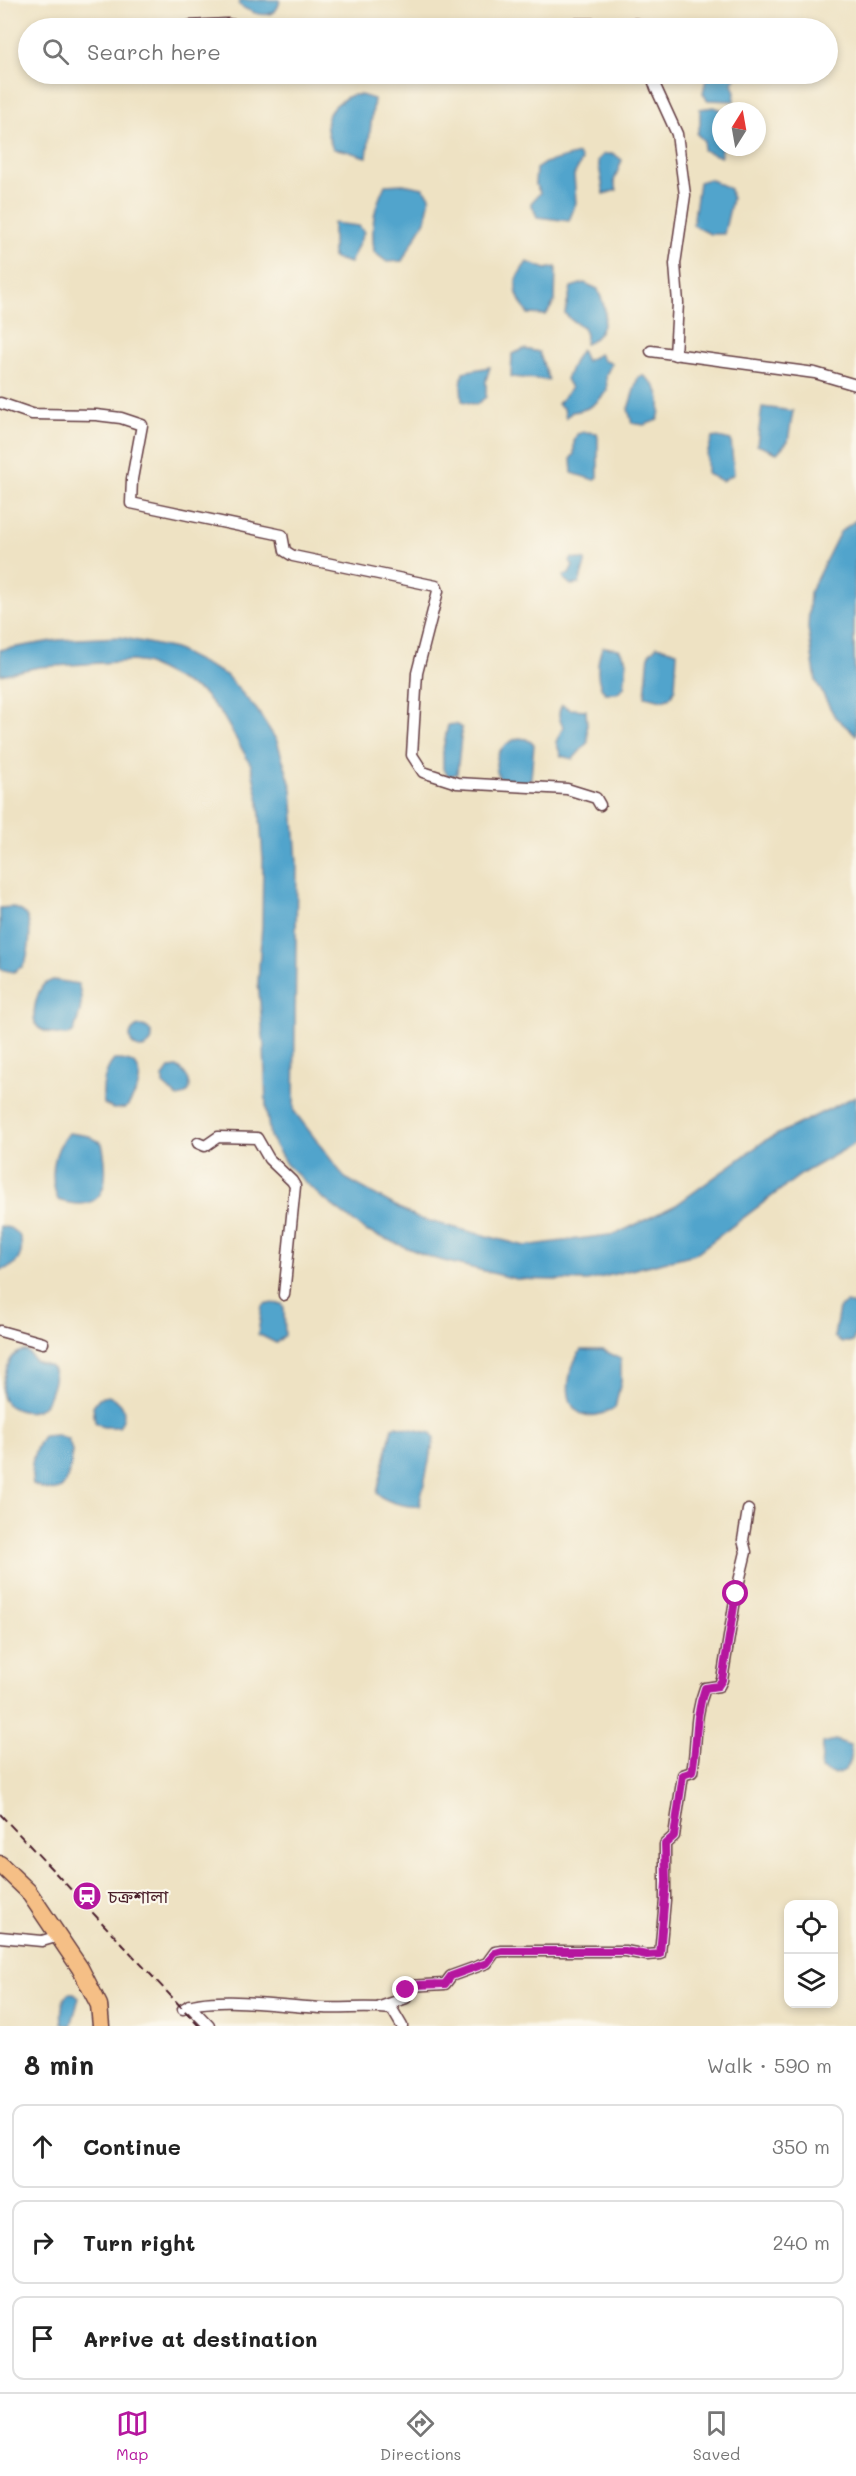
<!DOCTYPE html>
<html lang="en">
<head>
<meta charset="utf-8">
<style>
  :root { --surface:#fff; --page:#f6f6f6; --text:#222; --muted:#767676; --line:#e0e0e0; --accent:#b5179e }
  body { margin:0; font-family:Mali,"Noto Sans Bengali",sans-serif; background:var(--page); color:var(--text) }
  .controls { position:absolute; right:18px; bottom:18px; display:grid; overflow:hidden; border-radius:12px; box-shadow:0 3px 9px #0003 }
  .controls button { width:54px; height:54px; display:grid; place-items:center; padding:0; border:0; border-bottom:2px solid var(--line); background:var(--surface); color:var(--text); font:30px sans-serif }
  .compass { position:absolute; left:712px; top:102px; width:54px; height:54px; border-radius:50%; background:var(--surface); box-shadow:0 3px 9px #0003; rotate:11deg }
  .stop { position:absolute; width:18px; height:18px; margin:-14px; border:4px solid #b5179e; border-radius:50%; background:#fff }
  .stop.end { background:#b5179e; border-color:#fff; box-shadow:0 2px 6px #0008 }
  .list { margin:0; padding:0; list-style:none }
  h2 { display:flex; justify-content:space-between; align-items:center; height:78px; margin:0; padding:0 24px; font-size:26px }
  h2 small { font-size:20px; font-weight:400; color:var(--muted) }
  .list li { display:grid; grid-template-columns:39px 1fr auto; gap:18px; align-items:center; box-sizing:border-box; height:84px; margin:0 12px 12px; padding:0 12px; border:2px solid var(--line); border-radius:12px }
  .list b { display:block; font-size:22px; white-space:nowrap }
  .list em { font-size:20px; font-style:normal; color:var(--muted) }
  .icon { flex:none; width:33px; height:33px; fill:none; stroke:currentColor; stroke-width:2; stroke-linecap:round; stroke-linejoin:round }
  .map { position:relative; flex:none; width:856px; height:2026px; overflow:hidden }
  .search { position:absolute; background:var(--surface); box-shadow:0 3px 9px #0003; left:18px; right:18px; top:18px; height:66px; display:flex; align-items:center; gap:15px; box-sizing:border-box; padding:0 21px; border-radius:33px; color:var(--muted); font-size:22px }
  .sheet { height:366px; background:var(--surface) }
  nav { display:flex; justify-content:space-around; align-items:center; box-sizing:border-box; height:84px; border-top:2px solid var(--line); background:var(--surface); font-size:16px; color:var(--muted) }
  nav a { display:grid; justify-items:center; gap:3px }
  nav .on { color:var(--accent) }
  .map>svg:first-child { display:block }
</style>
</head>
<body>
<div class="map">
<svg width="856" height="2026" viewBox="0 0 856 2026">
  <rect width="100%" height="100%" fill="#fbf7ec"/>
  <filter id="ink" filterUnits="userSpaceOnUse"><feTurbulence type="fractalNoise" baseFrequency=".0167" numOctaves="2"/><feDisplacementMap in="SourceGraphic" scale="12" xChannelSelector="R" yChannelSelector="G"/><feConvolveMatrix kernelMatrix="1 2 1 2 8 2 1 2 1" color-interpolation-filters="sRGB"/></filter>
  <filter id="wash" filterUnits="userSpaceOnUse"><feTurbulence type="fractalNoise" baseFrequency=".008" numOctaves="4" result="noise"/><feDisplacementMap in="SourceGraphic" scale="24" xChannelSelector="R" yChannelSelector="G"/><feGaussianBlur stdDeviation="1.35" result="paint"/><feColorMatrix in="noise" values="0 0 0 0 0 0 0 0 0 0 0 0 0 0 0 0 0 1.4 0 .05"/><feComposite in="paint" operator="in"/></filter>
  <g filter="url(#wash)">
    <rect width="100%" height="100%" fill="#eee2c3"/>
    <!-- water -->
    <g fill="#51a4cc" stroke="#4e627c" stroke-width="1.5">
      <path d="M239,0H280C276,22 254,15 239,5Z"/>
      <polygon points="707,74 737,74 732,83 735,92 734,101 707,100 703,93"/>
      <path d="M351,95H361L374,99L367,157C355,155 346,149 333,149C321,122 325,109 351,95Z"/>
      <polygon points="714,107 724,111 721,111 721,157 703,150 704,141 697,134 700,125 700,109"/>
      <polygon points="578,154 582,160 574,175 576,203 569,221 537,217 531,203 540,193 535,183 536,169 545,163"/>
      <polygon points="604,154 614,154 622,160 614,181 617,190 604,194 598,160"/>
      <polygon points="709,179 730,189 732,199 724,234 710,234 693,225 699,182"/>
      <path d="M403,184L423,188L430,196L426,219L402,261L387,262L374,252C371,225 373,210 385,185Z"/>
      <polygon points="333,223 359,226 364,232 350,263 333,258"/>
      <path d="M527,262L546,269L556,267L555,301L546,315L528,314C513,293 511,282 527,262Z"/>
      <path d="M584,283L598,289C599,295 602,298 603,303C609,319 601,338 585,344L586,335L583,327L571,320L565,313L571,287Z"/>
      <polygon points="524,349 539,352 549,380 511,377 512,354"/>
      <path d="M581,350L586,361L599,354L604,361L612,363L606,375L607,390C597,404 589,410 572,412L566,418L564,409L558,404L571,388L566,379C571,369 573,360 581,350Z"/>
      <polygon points="490,367 486,380 486,397 476,405 462,401 461,385 463,372"/>
      <path d="M644,376C661,388 663,401 658,420L644,425L632,423L628,409L638,377Z"/>
      <polygon points="762,407 793,411 788,441 777,453 757,445"/>
      <polygon points="584,432 597,433 598,438 598,477 594,480 572,473 571,458 574,454 574,442 577,434"/>
      <polygon points="718,437 731,440 734,474 722,481 707,474 707,455 712,438"/>
      <polygon points="856,520 854,636 856,735 835,717 816,681 808,628 810,592 840,532"/>
      <polygon points="572,558 585,560 585,563 579,584 571,585 564,579 564,575 569,574 573,566 570,562"/>
      <polygon points="120,637 175,649 226,675 257,710 277,741 292,789 297,863 294,1111 345,1178 417,1218 525,1246 616,1234 676,1205 766,1140 856,1096 856,1143 803,1173 695,1254 587,1281 516,1279 432,1258 366,1231 321,1197 286,1164 270,1137 266,1108 264,1046 258,982 262,925 263,860 259,802 251,765 223,716 202,692 146,663 132,661 39,667 0,675 0,650 58,640"/>
      <polygon points="657,646 677,652 675,688 671,697 662,700 645,696 649,654"/>
      <path d="M604,647L619,649L627,661L624,687L617,693H605C595,682 597,661 602,648Z"/>
      <path d="M562,705L570,709L586,710L588,742L573,759L561,756L556,742L563,727C559,719 557,713 562,705Z"/>
      <polygon points="456,724 462,728 457,774 449,776 443,769 443,749 448,725"/>
      <path d="M519,738L526,739L534,744L531,778L526,782L499,778C491,758 500,744 519,738Z"/>
      <path d="M12,907C17,909 22,910 25,914C33,924 30,957 22,967C21,967 14,972 13,972L0,969V908Z"/>
      <path d="M53,980L78,984C85,1001 79,1016 73,1033C67,1036 62,1035 55,1034C49,1032 40,1031 37,1026C30,1017 37,992 44,984C45,983 51,981 53,980Z"/>
      <circle cx="141" cy="1037" r="11"/>
      <path d="M114,1060C151,1058 141,1088 126,1108L113,1109L104,1104C101,1089 104,1071 114,1060Z"/>
      <path d="M177,1067C190,1075 198,1094 177,1097L163,1085V1077L170,1068Z"/>
      <path d="M69,1133L89,1136L102,1143C110,1181 107,1216 58,1200C49,1179 52,1150 69,1133Z"/>
      <path d="M0,1226L10,1228L19,1235C26,1252 18,1268 0,1270Z"/>
      <polygon points="267,1303 282,1304 284,1308 285,1335 276,1343 258,1334 262,1306"/>
      <polygon points="846,1303 856,1305 856,1330 853,1342 842,1342 834,1337 839,1308"/>
      <path d="M581,1350H603L621,1359V1381L615,1408C565,1435 558,1383 581,1350Z"/>
      <path d="M27,1351L35,1361L50,1366C56,1373 55,1379 52,1388C50,1395 47,1403 41,1408C30,1416 4,1410 2,1394C1,1387 4,1378 6,1371C10,1359 14,1351 27,1351Z"/>
      <path d="M108,1396C123,1401 129,1413 119,1427H103L95,1422L93,1406L99,1398Z"/>
      <path d="M396,1426L431,1433L434,1439L419,1506C407,1507 384,1502 377,1493L392,1428Z"/>
      <path d="M57,1435L68,1439C69,1443 72,1448 72,1452C72,1463 68,1489 56,1490C48,1492 39,1487 33,1484C29,1466 33,1451 43,1436Z"/>
      <path d="M835,1740L850,1745C856,1766 840,1782 821,1769L823,1743Z"/>
      <path d="M68,1993H73L79,1998L71,2026L62,2023C61,2013 61,2001 68,1993Z"/>
    </g>
  </g>
  <g filter="url(#ink)">
    <g fill="none" stroke-linecap="round" stroke-linejoin="round">
      <!-- minor casing -->
      <g stroke="#633c42" stroke-width="13">
        <g id="minor">
          <polyline points="189,26 227,24 253,28"/>
          <polyline points="550,28 560,24 637,24 638,28"/>
          <polyline points="373,74 429,76 456,74"/>
          <polyline points="651,74 656,88 677,134 685,195 675,264 678,303 675,355"/>
          <polyline points="651,351 815,373 856,385"/>
          <polyline points="0,403 32,414 96,415 121,418 142,425 132,479 131,503 282,535 285,551 293,556 436,586 438,591 417,673 412,755 423,772 457,783 567,789 596,798 600,805"/>
          <polyline points="198,1143 205,1146 218,1137 257,1138 269,1159 292,1181 295,1186 284,1295"/>
          <polyline points="0,1331 43,1343"/>
          <polyline points="0,1937 42,1941 59,1936"/>
          <polyline points="189,2005 209,2026"/>
          <path d="M380,2007L406,1998L408,1986L445,1984L451,1976L487,1963L495,1952L502,1951H625L647,1955L660,1954L665,1900V1844L674,1836L683,1775L692,1772C698,1741 693,1719 705,1688L719,1686L722,1680L736,1594L746,1552L743,1540L748,1510"/>
          <path d="M183,2009C207,1994 291,2007 322,2008C346,2009 368,2006 392,2009L402,2026"/>
        </g>
      </g>
      <!-- highway casing -->
      <g stroke="#633c42" stroke-width="19">
        <polyline id="highway" points="0,1864 28,1891 80,1968 99,2005 101,2026"/>
      </g>
      <!-- minor -->
      <use href="#minor" stroke="#fff" stroke-width="10"/>
      <!-- highway -->
      <use href="#highway" stroke="#f5bf86" stroke-width="16"/>
      <!-- rail -->
      <polyline stroke="#4a1f2b" stroke-width="2" stroke-dasharray="9 4.5" stroke-linecap="butt" points="0,1814 199,2026"/>
    </g>
  </g>
  <g fill="none" stroke-linecap="round" stroke-linejoin="round" filter="url(#ink)">
    <!-- route -->
    <path stroke="#b5179e" stroke-width="8" d="M406,1990L408,1986L413,1985L445,1984L451,1976L487,1963L495,1953L502,1951H625L647,1955L660,1954L666,1882L665,1844L674,1836L683,1775L692,1772C698,1741 694,1719 705,1688L718,1686L722,1680L736,1594"/>
  </g>
  <!-- icons -->
  <defs>
    <g id="station-disc" transform="scale(1.5)"><circle r="9.5" fill="#b5179e" stroke="#fbf7ec"/><path d="M-3-6H3Q5-6 5-4V2Q5 4 3 4L4.5 6H3L1.5 4h-3L-3 6H-4.5L-3 4Q-5 4-5 2V-4Q-5-6-3-6ZM-3.5-4v3h7v-3ZM-3.5 1v1.5H-2V1ZM2 1v1.5H3.5V1Z" fill="#fff"/></g>
  </defs>
  <g fill-rule="evenodd">
    <use href="#station-disc" x="87" y="1896"/>
  </g>
  <g text-anchor="middle" dominant-baseline="central" stroke-width="4.5" stroke-linejoin="round" paint-order="stroke">
    <!-- poi labels -->
    <g font-size="18" fill="#4a1f2b" stroke="#fbf7ec" text-anchor="start">
      <text x="108" y="1896">চক্রশালা</text>
    </g>
  </g>
</svg>
<div class="controls">
<button><svg class="icon" aria-label="locate" viewBox="0 0 24 24"><circle cx="12" cy="12" r="6"/><path d="M12 2v4M12 18v4M2 12h4M18 12h4"/></svg></button>
<button><svg class="icon" aria-label="layers" viewBox="0 0 24 24"><path d="M12 4l9 5-9 5-9-5zM3 14l9 5 9-5"/></svg></button>
</div>
<svg class="compass" viewBox="-18 -18 36 36"><path d="M0-13l5 13h-10z" fill="#e53935"/><path d="M0 13l5-13h-10z" fill="#767676"/></svg>
<div class="stop" style="left:736px;top:1594px"></div>
<div class="stop end" style="left:406px;top:1990px"></div>
<div class="search"><svg class="icon" aria-label="search" viewBox="0 0 24 24"><circle cx="10" cy="10" r="6"/><path d="M15 15l6 6"/></svg>Search here</div>
</div>
<section class="sheet">
<h2>8 min<small>Walk · 590 m</small></h2>
<ul class="list">
<li><svg class="icon" aria-label="ahead" viewBox="0 0 24 24"><path d="M12 20V5M6 11l6-6 6 6"/></svg><div><b>Continue</b></div><em>350 m</em></li>
<li><svg class="icon" aria-label="right" viewBox="0 0 24 24"><path d="M7 20v-9h11M14 6l5 5-5 5"/></svg><div><b>Turn right</b></div><em>240 m</em></li>
<li><svg class="icon" aria-label="arrive" viewBox="0 0 24 24"><path d="M6 21V4h12l-3 4 3 4H6"/></svg><div><b>Arrive at destination</b></div></li>
</ul>
</section>
<nav>
<a class="on"><svg class="icon" aria-label="map" viewBox="0 0 24 24"><path d="M3 6l6-2 6 2 6-2v14l-6 2-6-2-6 2zM9 4v14M15 6v14"/></svg>Map</a>
<a><svg class="icon" aria-label="directions" viewBox="0 0 24 24"><path d="M12 3l9 9-9 9-9-9zM9 14v-3h6M13 9l2 2-2 2"/></svg>Directions</a>
<a><svg class="icon" aria-label="saved" viewBox="0 0 24 24"><path d="M7 4h10v16l-5-4-5 4z"/></svg>Saved</a>
</nav>
</body>
</html>
